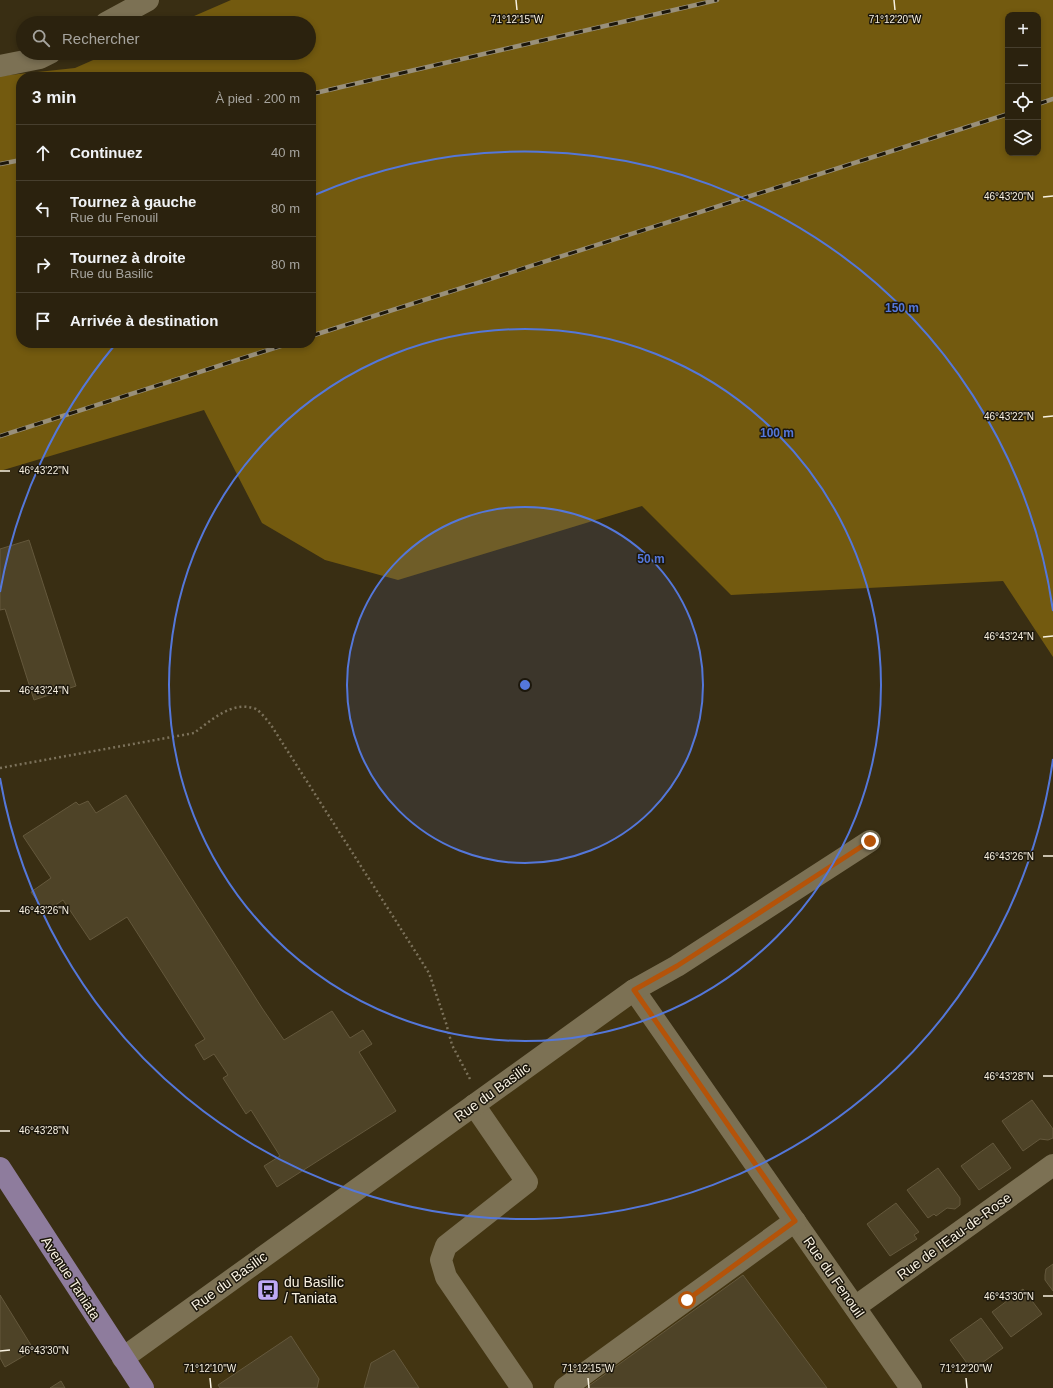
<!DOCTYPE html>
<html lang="fr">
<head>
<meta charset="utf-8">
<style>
  :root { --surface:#2b220e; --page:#372f1c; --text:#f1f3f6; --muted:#a6a49e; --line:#473f2e }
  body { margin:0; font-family:Helvetica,sans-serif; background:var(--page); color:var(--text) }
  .controls { position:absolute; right:12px; top:12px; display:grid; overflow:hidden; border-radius:8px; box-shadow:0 2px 6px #0003 }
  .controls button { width:36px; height:36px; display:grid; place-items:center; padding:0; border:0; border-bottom:1px solid var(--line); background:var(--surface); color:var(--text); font:20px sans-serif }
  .stop { position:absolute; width:12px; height:12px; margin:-9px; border:3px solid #b45309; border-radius:50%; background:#fff }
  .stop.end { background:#b45309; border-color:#fff; box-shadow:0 1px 4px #0008 }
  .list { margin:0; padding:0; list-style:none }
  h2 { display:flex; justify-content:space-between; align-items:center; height:52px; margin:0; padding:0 16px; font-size:17px }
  h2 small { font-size:13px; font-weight:400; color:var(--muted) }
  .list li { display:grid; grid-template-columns:26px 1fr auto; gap:12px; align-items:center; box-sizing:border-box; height:56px; padding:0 16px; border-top:1px solid var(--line) }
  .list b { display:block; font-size:15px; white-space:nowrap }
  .list p { margin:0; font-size:13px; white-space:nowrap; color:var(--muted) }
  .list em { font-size:13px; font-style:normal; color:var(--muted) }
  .icon { flex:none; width:22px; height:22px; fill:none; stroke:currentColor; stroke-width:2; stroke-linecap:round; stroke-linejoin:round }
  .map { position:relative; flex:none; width:1053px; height:1388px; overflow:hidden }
  .search { position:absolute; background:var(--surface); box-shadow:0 2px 6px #0003; left:16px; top:16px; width:300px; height:44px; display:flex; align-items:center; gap:10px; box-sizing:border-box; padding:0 14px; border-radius:22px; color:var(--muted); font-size:15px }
  .panel { position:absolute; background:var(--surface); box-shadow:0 2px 6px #0003; left:16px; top:72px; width:300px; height:276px; border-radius:16px }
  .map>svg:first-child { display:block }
</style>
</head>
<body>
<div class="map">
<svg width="1053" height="1388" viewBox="0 0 1053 1388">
  <rect width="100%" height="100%" fill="#392e13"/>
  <!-- built -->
  <polygon fill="#433512" points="634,990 911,1388 143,1388 123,1358"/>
  <!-- forest -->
  <path fill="#735a0f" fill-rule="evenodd" d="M231,0H1053V657L1003,581L731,595L642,506L398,580L325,560L262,523L204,410L0,471V76L75,68L109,53H309V23H178ZM1008,15H1038V153H1008ZM21,77H311V343H21Z"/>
  <!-- building -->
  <g fill="#4e4327" stroke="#64583c">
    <polygon points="29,540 76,686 34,700 5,609 0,610 0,549"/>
    <polygon points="126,795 262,1008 284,1040 332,1011 350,1038 363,1030 372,1044 359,1052 396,1111 277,1187 264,1166 280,1156 251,1110 246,1114 223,1078 228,1075 214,1054 204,1060 195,1045 205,1039 127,917 90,940 63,900 45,912 31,892 51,878 23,836 76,802 79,805 88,801 96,813"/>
    <polygon points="1032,1100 1053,1129 1053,1138 1048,1140 1040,1139 1023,1151 1002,1121"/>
    <polygon points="993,1143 1011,1168 979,1190 961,1166"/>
    <polygon points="938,1168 960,1198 960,1205 955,1209 947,1208 936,1216 934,1214 928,1218 907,1190"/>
    <polygon points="896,1203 919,1232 914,1235 917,1239 890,1256 867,1224"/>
    <polygon points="1053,1264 1053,1291 1045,1280 1045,1275 1046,1269"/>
    <polygon points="743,1275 827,1388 586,1388"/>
    <polygon points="1023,1289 1042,1314 1011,1337 992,1312"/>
    <polygon points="0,1295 34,1350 5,1367 0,1358"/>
    <polygon points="981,1318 1003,1348 972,1370 950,1340"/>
    <polygon points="291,1336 319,1379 317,1388 220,1388 218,1385"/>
    <polygon points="394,1350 419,1388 364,1388 371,1363"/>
    <polygon points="61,1381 65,1388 50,1388"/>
  </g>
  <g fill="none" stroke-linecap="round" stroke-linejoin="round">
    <!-- path -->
    <path stroke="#7c725b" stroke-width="2.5" stroke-dasharray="2 3" stroke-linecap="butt" d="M0,768L194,733C212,720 232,700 256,709C261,712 267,720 271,725L429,973L446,1023L452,1045L470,1079"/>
    <!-- minor -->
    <g stroke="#7c7154" stroke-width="22">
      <polyline points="106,23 148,0"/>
      <polyline points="0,66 40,58 50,53"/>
      <polyline points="634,990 911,1388"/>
      <polyline points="474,1105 527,1182 446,1246 441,1260 446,1277 522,1388"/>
      <polyline points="855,1307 1053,1165"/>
      <polyline points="123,1358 634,990 677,966 870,841"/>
      <polyline points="565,1388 795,1221"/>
    </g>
    <!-- major -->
    <polyline stroke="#8e7c9d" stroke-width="22" points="0,1168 143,1388"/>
    <!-- rail casing -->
    <g stroke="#99907b" stroke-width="4.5">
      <g id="rail">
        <polyline points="311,94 717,0"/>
        <polyline points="1038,104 1053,99"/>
        <polyline points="0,164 21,160"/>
        <polyline points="311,336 1008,114"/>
        <polyline points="0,436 290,343"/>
      </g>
    </g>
    <!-- rail -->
    <use href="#rail" stroke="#1c170c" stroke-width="3" stroke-dasharray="9" stroke-linecap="butt"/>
  </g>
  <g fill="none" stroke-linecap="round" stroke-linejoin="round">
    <!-- route -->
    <polyline stroke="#b45309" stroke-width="5" points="687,1300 795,1221 634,990 677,966 870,841"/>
  </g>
  <!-- ticks -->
  <path fill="none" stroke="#f8f1e1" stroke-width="1.5" d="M516,0L517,10M894,0L895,10M1043,197L1053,196M1043,417L1053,416M0,471H10M1043,637L1053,636M0,691H10M1043,856H1053M0,911H10M1043,1076H1053M0,1131H10M1043,1296H1053M0,1351L10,1350M210,1378L211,1388M588,1378L589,1388M966,1378L967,1388"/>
  <!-- distance rings -->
  <circle cx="525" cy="685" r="178" fill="#5477da" fill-opacity=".12"/>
  <g fill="none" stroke="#5477da" stroke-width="2">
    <circle cx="525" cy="685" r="178"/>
    <circle cx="525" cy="685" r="356"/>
    <path d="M1053 759A533 533 0 0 1 0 778M0 592A533 533 0 0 1 114 346M312 196A533 533 0 0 1 1053 611"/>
  </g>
  <!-- icons -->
  <defs>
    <g id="bus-square" transform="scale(1.15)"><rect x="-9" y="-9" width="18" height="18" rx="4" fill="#bea9f4" stroke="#1c170c"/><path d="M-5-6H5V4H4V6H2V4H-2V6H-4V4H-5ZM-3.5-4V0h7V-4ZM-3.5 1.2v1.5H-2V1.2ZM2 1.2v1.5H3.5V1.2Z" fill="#111"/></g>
  </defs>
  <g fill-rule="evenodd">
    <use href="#bus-square" x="268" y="1290"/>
  </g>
  <g text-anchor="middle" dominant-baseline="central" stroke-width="3" stroke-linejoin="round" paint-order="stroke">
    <!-- street labels -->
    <g font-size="14" fill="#f8f1e1" stroke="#1c170c">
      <text transform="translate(492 1092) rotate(-36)">Rue du Basilic</text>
      <text transform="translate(954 1236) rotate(-36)">Rue de l'Eau-de-Rose</text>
      <text transform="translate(834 1277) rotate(55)">Rue du Fenouil</text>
      <text transform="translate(71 1278) rotate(57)">Avenue Taniata</text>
      <text transform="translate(229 1281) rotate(-36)">Rue du Basilic</text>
    </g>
    <!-- poi labels -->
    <g font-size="14" fill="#f8f1e1" stroke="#1c170c" text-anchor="start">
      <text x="284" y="1282">du Basilic<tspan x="284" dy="16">/ Taniata</tspan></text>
    </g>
  </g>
  <g font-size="10" text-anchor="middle" fill="#f8f1e1" stroke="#1c170c" stroke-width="3" stroke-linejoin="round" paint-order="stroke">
    <text x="517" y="23">71°12'15"W</text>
    <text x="895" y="23">71°12'20"W</text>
    <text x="1009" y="200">46°43'20"N</text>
    <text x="1009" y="420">46°43'22"N</text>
    <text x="44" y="474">46°43'22"N</text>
    <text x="1009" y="640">46°43'24"N</text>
    <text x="44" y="694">46°43'24"N</text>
    <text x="1009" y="860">46°43'26"N</text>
    <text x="44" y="914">46°43'26"N</text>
    <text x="1009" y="1080">46°43'28"N</text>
    <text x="44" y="1134">46°43'28"N</text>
    <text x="1009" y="1300">46°43'30"N</text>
    <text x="44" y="1354">46°43'30"N</text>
    <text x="210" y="1372">71°12'10"W</text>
    <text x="588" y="1372">71°12'15"W</text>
    <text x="966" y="1372">71°12'20"W</text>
  </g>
  <circle cx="525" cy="685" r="6" fill="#5477da" stroke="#1c170c" stroke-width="2"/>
  <g font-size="12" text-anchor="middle" font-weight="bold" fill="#5477da" stroke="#1c170c" stroke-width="3" stroke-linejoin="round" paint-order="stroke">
    <text x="902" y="312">150 m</text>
    <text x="777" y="437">100 m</text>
    <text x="651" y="563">50 m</text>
  </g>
</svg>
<div class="controls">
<button>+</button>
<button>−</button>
<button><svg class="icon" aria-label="locate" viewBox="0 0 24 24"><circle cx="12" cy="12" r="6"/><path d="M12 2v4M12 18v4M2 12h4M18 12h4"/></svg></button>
<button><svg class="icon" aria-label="layers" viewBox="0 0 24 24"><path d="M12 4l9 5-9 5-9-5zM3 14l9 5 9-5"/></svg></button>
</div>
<div class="stop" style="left:687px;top:1300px"></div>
<div class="stop end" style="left:870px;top:841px"></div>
<div class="search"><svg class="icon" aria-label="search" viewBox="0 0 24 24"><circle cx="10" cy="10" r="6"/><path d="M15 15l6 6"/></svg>Rechercher</div>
<section class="panel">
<h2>3 min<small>À pied · 200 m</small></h2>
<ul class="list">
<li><svg class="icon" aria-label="ahead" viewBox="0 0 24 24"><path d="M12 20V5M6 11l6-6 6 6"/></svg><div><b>Continuez</b></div><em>40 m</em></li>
<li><svg class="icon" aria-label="left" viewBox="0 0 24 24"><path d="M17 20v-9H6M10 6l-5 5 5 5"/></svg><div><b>Tournez à gauche</b><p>Rue du Fenouil</p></div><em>80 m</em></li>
<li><svg class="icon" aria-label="right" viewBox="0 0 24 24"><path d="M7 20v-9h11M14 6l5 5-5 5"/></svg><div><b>Tournez à droite</b><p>Rue du Basilic</p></div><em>80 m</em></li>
<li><svg class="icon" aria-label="arrive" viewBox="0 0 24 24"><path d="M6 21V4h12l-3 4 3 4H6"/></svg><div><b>Arrivée à destination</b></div></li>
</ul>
</section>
</div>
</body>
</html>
